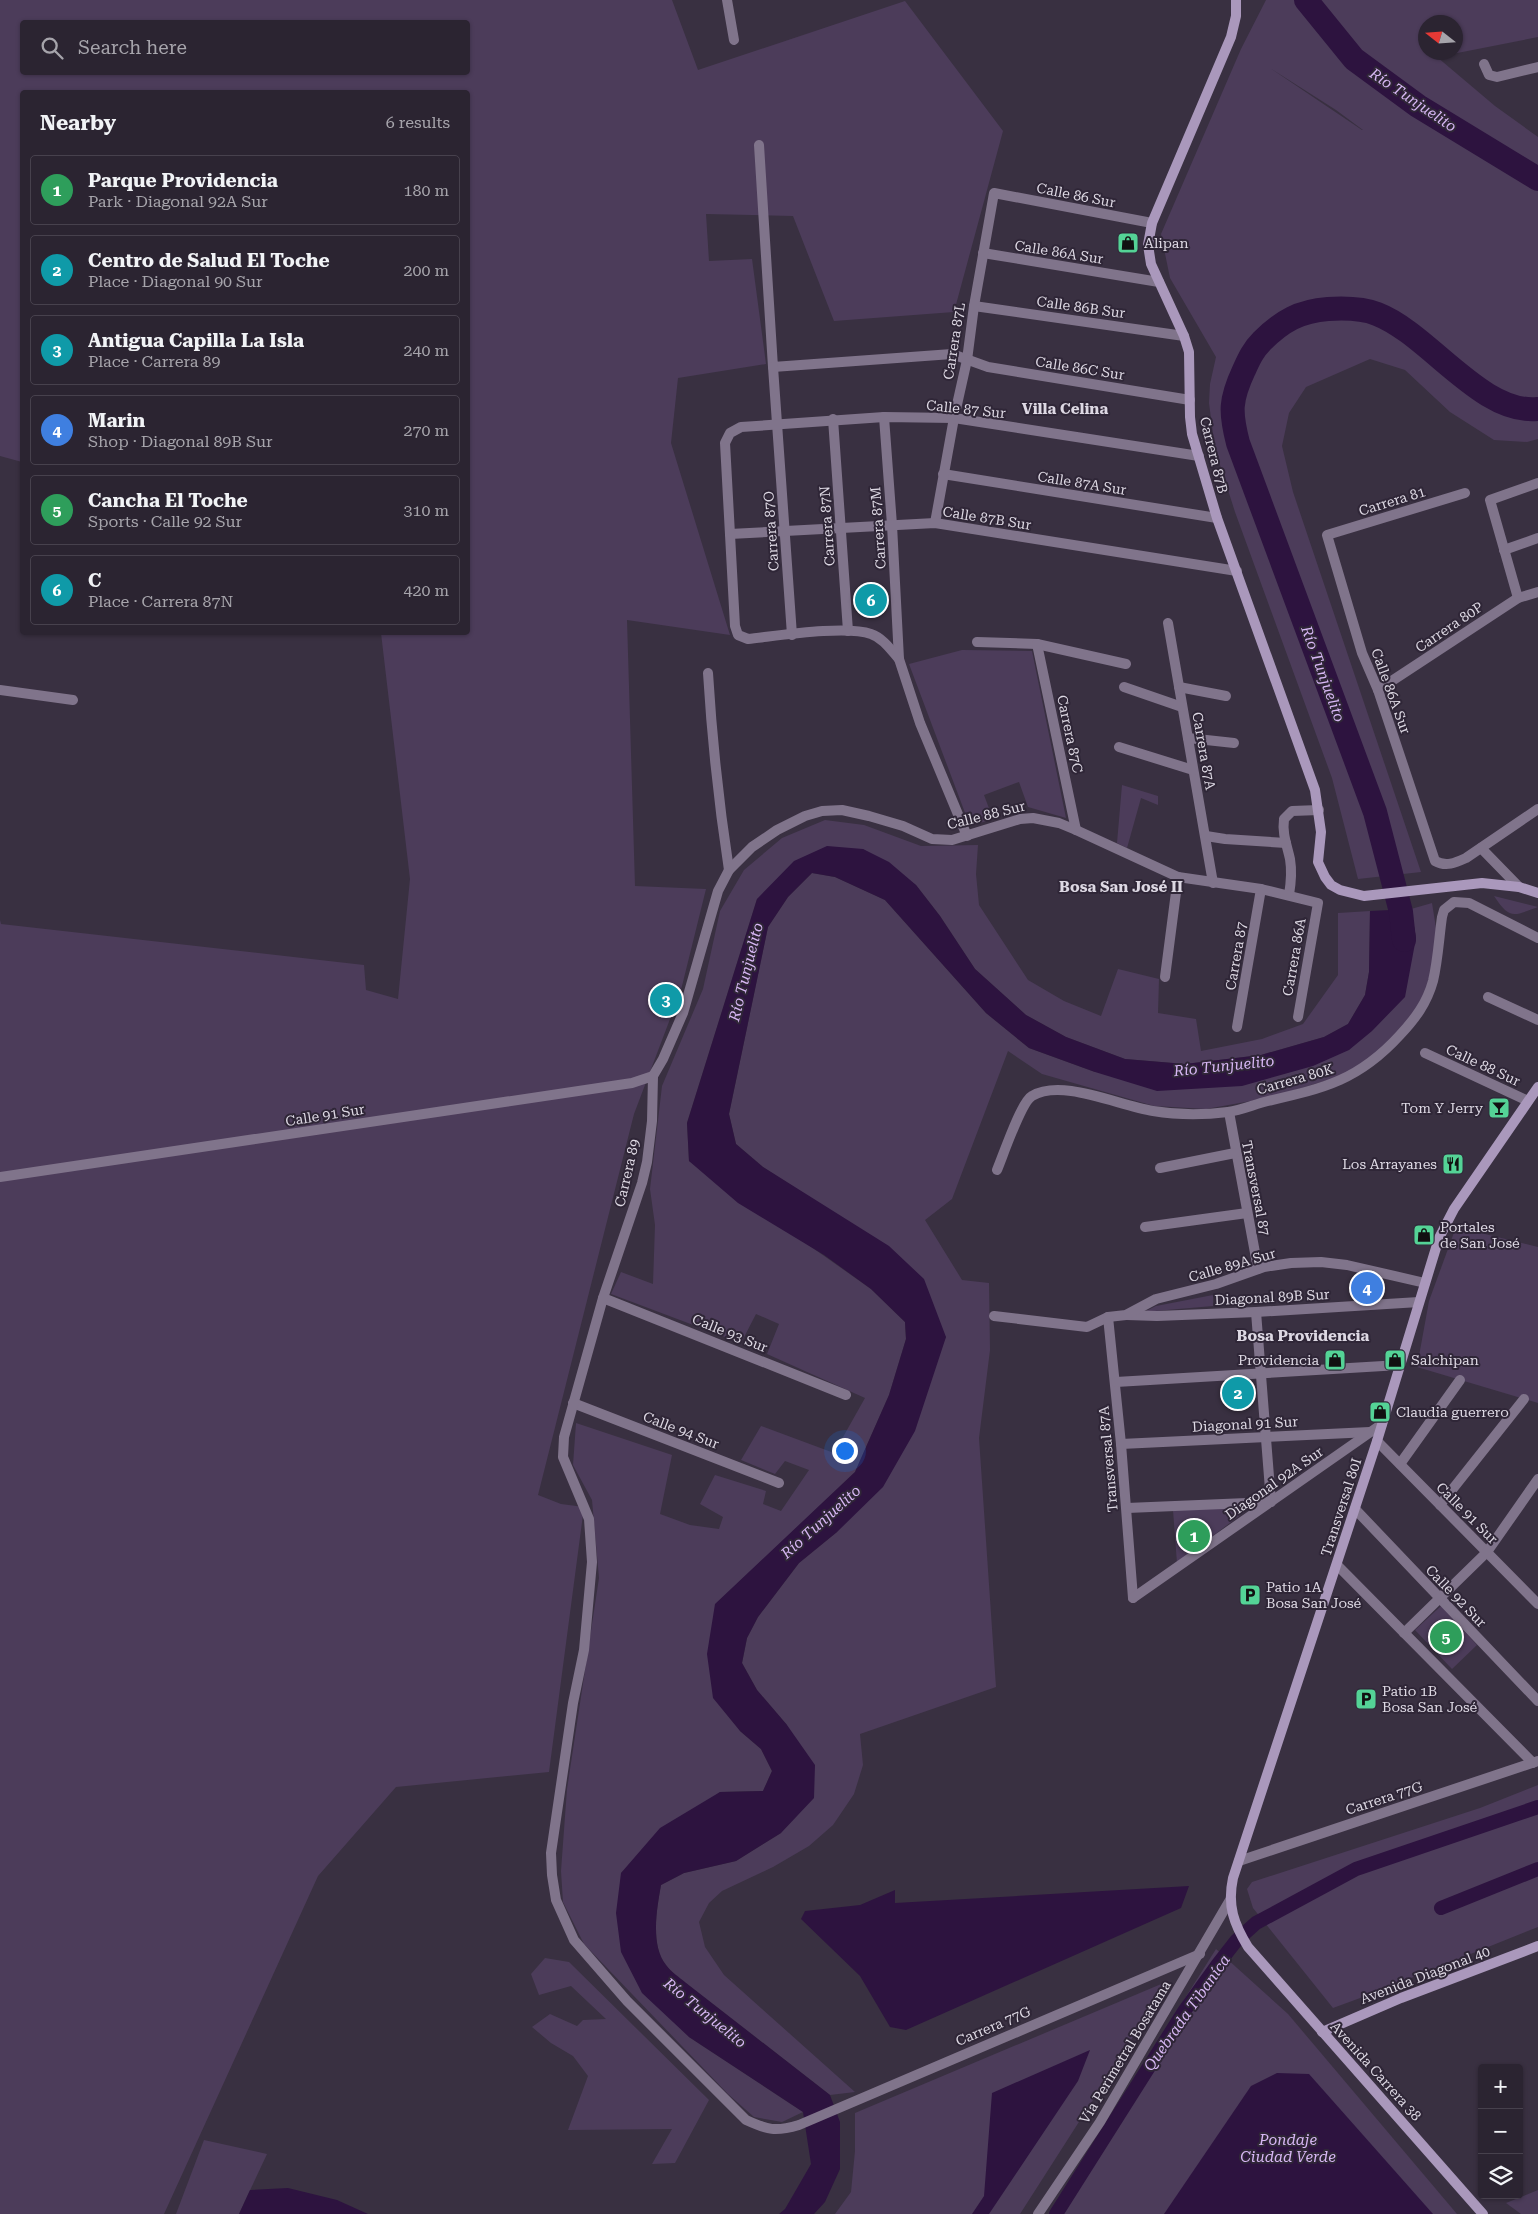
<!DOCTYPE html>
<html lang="en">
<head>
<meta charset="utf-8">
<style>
  :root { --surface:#2b2431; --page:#37303d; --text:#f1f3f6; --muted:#a6a4ab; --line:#47414d; --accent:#8c9099 }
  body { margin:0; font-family:"Roboto Serif",serif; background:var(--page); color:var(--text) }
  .controls { position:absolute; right:15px; bottom:15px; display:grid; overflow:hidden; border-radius:5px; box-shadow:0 1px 4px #0004 }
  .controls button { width:45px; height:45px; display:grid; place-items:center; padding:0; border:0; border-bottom:1px solid var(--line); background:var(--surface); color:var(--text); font:25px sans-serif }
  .compass { position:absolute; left:1418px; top:15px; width:45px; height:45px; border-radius:50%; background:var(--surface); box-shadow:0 1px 4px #0004; rotate:287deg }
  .you { position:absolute; left:844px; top:1450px; width:18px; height:18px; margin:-12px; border:4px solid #fff; border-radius:50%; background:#1a73e8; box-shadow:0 0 0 8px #1a73e833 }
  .badge { display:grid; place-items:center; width:32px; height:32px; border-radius:50%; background:var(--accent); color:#fff; font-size:16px; font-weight:700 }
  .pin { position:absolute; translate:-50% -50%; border:2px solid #fff; box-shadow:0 1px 5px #0006 }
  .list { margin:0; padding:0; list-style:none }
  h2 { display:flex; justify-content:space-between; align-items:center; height:65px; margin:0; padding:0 20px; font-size:21px }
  h2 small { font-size:16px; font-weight:400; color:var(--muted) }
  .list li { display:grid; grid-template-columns:32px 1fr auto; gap:15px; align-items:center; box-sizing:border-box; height:70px; margin:0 10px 10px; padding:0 10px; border:1px solid var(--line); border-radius:5px }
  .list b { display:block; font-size:19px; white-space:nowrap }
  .list p { margin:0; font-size:16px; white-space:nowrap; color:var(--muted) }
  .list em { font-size:16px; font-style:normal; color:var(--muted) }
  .icon { flex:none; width:28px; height:28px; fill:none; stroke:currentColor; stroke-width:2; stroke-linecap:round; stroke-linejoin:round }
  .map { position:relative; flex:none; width:1538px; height:2214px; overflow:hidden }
  .search { position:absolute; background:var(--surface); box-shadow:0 1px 4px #0004; left:20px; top:20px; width:450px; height:55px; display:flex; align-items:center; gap:12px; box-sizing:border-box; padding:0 18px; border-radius:5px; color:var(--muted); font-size:19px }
  .panel { position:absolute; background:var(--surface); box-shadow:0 1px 4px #0004; left:20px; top:90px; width:450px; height:545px; border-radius:5px }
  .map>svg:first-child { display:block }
</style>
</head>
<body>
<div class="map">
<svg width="1538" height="2214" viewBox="0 0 1538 2214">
  <rect width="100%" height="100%" fill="#393041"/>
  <!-- green -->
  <g fill="#4c3c5a" fill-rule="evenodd">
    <path d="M0,0H672L698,70L905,1L1003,131L954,312L834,321L793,216L706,214L709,261L752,259L766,364L678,378L671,443L730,635L627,620L635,886L706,889L681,990L634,1114L538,1495L561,1504L584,1507L549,1772L396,1787L318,1876L164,2214H0V920L1,924L364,965L366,990L398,999L410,879L381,633L468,632V92H22V462L0,456ZM22,22H468V72H22Z"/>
    <path d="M1266,0H1538V37L1437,57L1495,106L1538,137V439L1527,442L1494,440L1450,412L1405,370L1370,359L1306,387L1289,413L1282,446L1293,492L1421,872L1358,879L1332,778L1235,512L1215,449L1209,403L1210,384L1216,357L1170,278L1161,234L1241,49ZM1426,22H1456V52H1426ZM1270,68L1336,110L1363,130H1362Z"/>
    <polygon points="962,650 1032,651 1066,818 1028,807 1019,782 984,795 993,819 970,826 909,664"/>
    <polygon points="1122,785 1158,796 1158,805 1141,798 1127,848 1117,843"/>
    <polygon points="825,820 864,825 921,846 978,845 976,874 979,905 1028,980 1064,1001 1101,1016 1118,969 1159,979 1158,1013 1196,1019 1201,1051 1262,1039 1303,1024 1338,975 1338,913 1370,911 1369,972 1365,995 1348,1024 1324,1037 1261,1055 1185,1064 1125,1059 1066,1037 1026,1015 975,969 940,916 916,885 863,849 757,899 687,1123 689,1161 871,1289 905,1322 906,1339 889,1395 855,1472 715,1605 740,1731 761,1749 772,1771 763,1791 720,1792 621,1873 689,2037 803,2112 782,2122 754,2117 728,2094 584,1944 563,1902 561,1871 567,1789 599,1578 592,1500 573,1465 576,1423 672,1455 660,1514 690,1525 719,1529 723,1517 700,1504 715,1475 766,1491 763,1504 781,1511 809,1470 785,1461 775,1474 741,1460 761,1426 834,1453 865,1398 767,1354 779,1324 756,1314 741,1343 611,1294 621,1272 653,1284 655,1225 650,1189 662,1086 703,989 720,911 744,870 782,838"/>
    <path d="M812,873L835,877L885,900L986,1013L1029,1048L1095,1072L1349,1050L1416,938L1411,909L1432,903L1436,928L1437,953L1422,1002L1415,1016L1358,1071L1268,1098L1234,1104L1206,1109L1154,1106L1042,1074L1008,1051L952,1199L925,1220L962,1280L989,1283L990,1350L979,1438L996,1687L860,1734L863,1765L854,1794L833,1825L809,1846L773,1867L722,1891L709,1903L699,1922L705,1947L724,1975L855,2092L830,2095L686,1983C679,1977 671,1972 666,1965C650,1945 657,1907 661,1885L684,1873L736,1861L781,1833L787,1725L757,1690L742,1663L747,1638L758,1617L799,1563L837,1532L946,1337L800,1191L763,1167L736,1144L729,1114L768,927L788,897Z"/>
    <path d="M1494,896L1538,907C1513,916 1510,920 1494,896Z"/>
    <polygon points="1456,1227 1538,1247 1538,1403 1417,1367 1429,1301"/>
    <polygon points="1213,1295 1213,1306 1144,1312 1156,1306"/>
    <polygon points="1255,1504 1177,1563 1173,1510"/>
    <polygon points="1441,1606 1477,1645 1452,1669 1415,1630"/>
    <polygon points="1538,1785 1538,1927 1371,1994 1333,2008 1253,1908 1247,1889 1252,1882 1480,1808"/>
    <polygon points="1216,1949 1288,2014 1457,2214 1049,2214"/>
    <polygon points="545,1958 569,1962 709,2100 675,2163 652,2164 672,2129 568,2130 588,2076 573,2056 551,2043 532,2027 550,2014 577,2026 583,2020 606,2019 571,1986 539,1995 531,1974"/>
    <polygon points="1166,1982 1125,2050 1020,2214 835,2214 851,2192 855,2151 855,2113"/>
    <polygon points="204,2140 267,2154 239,2214 176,2214"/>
    <polygon points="1538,2190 1538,2214 1521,2214 1506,2203"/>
  </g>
  <!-- water -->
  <g fill="#2d133f">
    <path d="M827,846L863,849L889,862L916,885L940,916L975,969L1026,1015L1066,1037L1125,1059L1185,1064L1261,1055L1324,1037L1348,1024L1365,995L1369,972L1370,911L1411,909L1416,938L1405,997L1372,1031L1349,1050L1313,1066L1242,1086L1157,1091L1095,1072L1029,1048L986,1013L885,900L835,877L812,873L788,897L768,927L729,1114L736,1144L763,1167L889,1246L924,1279L946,1337L915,1431L883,1487L837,1532L799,1563L758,1617L747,1638L742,1663L757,1690L787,1725L815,1765L814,1798L781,1833L736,1861L684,1873L661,1885C657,1908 650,1945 666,1965C671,1972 679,1977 686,1983L830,2095L840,2122V2169L825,2202L814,2214H779L785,2209L811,2164L803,2112L689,2037L642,1993L621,1952L616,1913L621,1873L660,1828L720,1792L763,1791L772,1771L761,1749L740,1731L713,1698L707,1654L715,1604L855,1472L889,1395L906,1339L905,1322L871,1289L824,1255L738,1203L689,1161L687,1123L757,899L794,861Z"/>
    <polygon points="1189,1886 1181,1908 906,2030 890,2027 860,1976 801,1919 805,1911 860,1905 895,1890 895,1903"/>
    <polygon points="1090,2050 1078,2081 989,2214 972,2214 984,2196 992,2093"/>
    <polygon points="1277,2073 1309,2074 1433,2214 1164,2214 1251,2086"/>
    <polygon points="288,2188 337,2200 368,2214 239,2214 250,2190"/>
  </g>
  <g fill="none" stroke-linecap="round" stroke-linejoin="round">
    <!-- canal -->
    <g stroke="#2d133f" stroke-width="14">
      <polyline points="1441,1908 1538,1869"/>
      <polyline points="1056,2214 1185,2010 1218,1964 1236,1941 1256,1923 1356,1869 1538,1807"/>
    </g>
    <!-- river -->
    <g stroke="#2d133f" stroke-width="24">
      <polyline points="1306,0 1354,59 1418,106 1538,179"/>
      <path d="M1404,940L1401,912L1375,812L1238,443C1230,412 1230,400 1244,370C1249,359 1253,350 1262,341C1282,321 1300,311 1328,309C1344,308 1362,308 1377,314C1429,334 1481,415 1538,409"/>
    </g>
    <!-- street -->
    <g stroke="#80748b" stroke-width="10">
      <polyline points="727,0 734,40"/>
      <polyline points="1484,64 1489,75 1497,77 1538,67"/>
      <polyline points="759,145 773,367 952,354 988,367 1190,400"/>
      <polyline points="983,253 1159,282"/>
      <polyline points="974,306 1184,336"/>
      <polyline points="773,367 792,635"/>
      <polyline points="884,417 892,525 899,659 920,723 967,836"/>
      <polyline points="833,419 848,631"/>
      <polyline points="943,474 1217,518"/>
      <path d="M1465,493L1327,535L1362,653L1378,690L1435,861C1446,867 1455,863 1466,858L1538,809"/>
      <polyline points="935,523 954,418 967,360 974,306 994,193 1152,223"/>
      <polyline points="730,534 935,523 1237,571"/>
      <polyline points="1504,550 1538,538"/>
      <polyline points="1518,598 1490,500 1538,483"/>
      <polyline points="1168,623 1213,883"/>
      <polyline points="977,642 1037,644 1126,664"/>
      <polyline points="1037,644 1076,830"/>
      <path d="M899,659C891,650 883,638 871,634C845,625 777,636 748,639L738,635L735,626L725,443L730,433L741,427L884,417L954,418L1199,456"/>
      <path d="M708,673C712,739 719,805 729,870"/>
      <polyline points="1124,687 1182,707"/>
      <polyline points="1179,687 1226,696"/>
      <polyline points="0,690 73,700"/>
      <polyline points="1378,690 1518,598 1538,592"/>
      <polyline points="1188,738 1234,743"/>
      <polyline points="1119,747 1193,770"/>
      <polyline points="1206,836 1225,839 1286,843"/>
      <polyline points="1481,848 1519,887"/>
      <path d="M1289,895C1291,883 1292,871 1290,859C1287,845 1282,834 1284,819L1292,811L1319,810"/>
      <polyline points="1165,977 1178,877"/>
      <polyline points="1488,997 1538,1020"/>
      <polyline points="1237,1027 1261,889"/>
      <polyline points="1425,1053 1528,1101"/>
      <polyline points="1229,1112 1258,1269"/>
      <polyline points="1160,1168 1235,1153"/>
      <path d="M997,1170C1003,1156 1021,1102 1032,1096C1062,1078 1119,1106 1153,1111C1177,1115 1204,1115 1228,1112C1242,1110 1255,1104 1268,1101C1325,1088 1359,1080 1400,1035C1415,1019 1427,1003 1433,981C1438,960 1439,938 1442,917L1444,910L1454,902L1469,903L1538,938"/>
      <polyline points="0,1177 632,1083 653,1076"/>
      <polyline points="1145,1227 1247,1213"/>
      <polyline points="603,1298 846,1395"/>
      <polyline points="1127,1315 1157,1316 1256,1312 1419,1302"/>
      <polyline points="994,1316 1087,1327 1108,1317 1126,1315 1156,1299 1216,1284 1264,1267 1291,1263 1321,1262 1347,1265 1425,1283"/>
      <polyline points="1108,1317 1121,1444 1133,1598"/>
      <polyline points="1116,1382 1400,1365"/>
      <polyline points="573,1403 779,1483"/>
      <polyline points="1377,1441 1538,1604"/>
      <polyline points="1121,1444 1370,1432"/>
      <polyline points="1400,1464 1460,1380"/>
      <polyline points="1440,1505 1524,1399"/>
      <polyline points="1127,1508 1271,1502 1256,1312"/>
      <polyline points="1355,1509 1538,1701"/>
      <polyline points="1337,1565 1533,1763"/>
      <polyline points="1133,1598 1382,1424"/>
      <polyline points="1404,1633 1487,1552 1538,1479"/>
      <polyline points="1239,1861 1538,1761"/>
      <path d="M1200,1954L799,2125C775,2132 768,2130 746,2120L627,2001L574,1940L556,1900L552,1875L551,1853L573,1703L584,1650L592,1562L589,1519L563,1457L564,1437L603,1298L642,1183L647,1162L652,1121L653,1076L663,1059L683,1013L718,891L729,870L752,847L777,830L805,816L822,811L842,810L869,816L903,826L932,839L952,840L1020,819L1033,818L1059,823L1076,830L1178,877L1261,889L1318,903L1298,1017"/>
      <polyline points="1038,2214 1100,2122 1230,1900"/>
    </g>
    <!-- secondary -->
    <g stroke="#aa98bc" stroke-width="10">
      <polyline points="1236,0 1236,16 1231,37 1152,223 1148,245 1151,264 1184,336 1189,352 1190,417 1192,434 1217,518 1315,790 1321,832 1318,862 1325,877 1331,885 1340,890 1364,896 1482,883 1519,887 1538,893"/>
      <polyline points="1322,2032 1401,1998 1538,1946"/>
      <path d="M1483,2214L1248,1947C1234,1924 1227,1906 1233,1878L1377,1441L1439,1238L1454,1209L1538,1087"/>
    </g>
  </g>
  <!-- icons -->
  <defs>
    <g id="shop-square" transform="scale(1.125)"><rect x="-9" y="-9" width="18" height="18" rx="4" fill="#54d396" stroke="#2f2637"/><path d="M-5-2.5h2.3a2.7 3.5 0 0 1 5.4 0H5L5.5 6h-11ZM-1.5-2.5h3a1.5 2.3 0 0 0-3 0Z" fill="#111"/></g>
    <g id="bar-square" transform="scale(1.125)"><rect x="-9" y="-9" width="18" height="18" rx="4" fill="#54d396" stroke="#2f2637"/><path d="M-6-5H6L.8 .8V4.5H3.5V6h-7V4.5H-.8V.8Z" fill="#111"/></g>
    <g id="restaurant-square" transform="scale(1.125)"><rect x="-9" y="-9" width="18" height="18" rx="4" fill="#54d396" stroke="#2f2637"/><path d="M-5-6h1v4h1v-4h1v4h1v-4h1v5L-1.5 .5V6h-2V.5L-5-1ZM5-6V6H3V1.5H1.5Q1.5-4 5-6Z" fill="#111"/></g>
    <g id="parking-square" transform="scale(1.125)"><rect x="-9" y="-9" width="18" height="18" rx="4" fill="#54d396" stroke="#2f2637"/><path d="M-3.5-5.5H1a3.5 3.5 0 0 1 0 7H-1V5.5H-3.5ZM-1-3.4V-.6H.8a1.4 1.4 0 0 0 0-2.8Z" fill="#111"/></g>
  </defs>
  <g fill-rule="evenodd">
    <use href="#shop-square" x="1128" y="243"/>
    <use href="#bar-square" x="1499" y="1108"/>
    <use href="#restaurant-square" x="1453" y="1164"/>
    <use href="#shop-square" x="1424" y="1235"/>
    <use href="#shop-square" x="1335" y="1360"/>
    <use href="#shop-square" x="1395" y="1360"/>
    <use href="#shop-square" x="1380" y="1412"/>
    <use href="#parking-square" x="1250" y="1595"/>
    <use href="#parking-square" x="1366" y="1699"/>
  </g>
  <g text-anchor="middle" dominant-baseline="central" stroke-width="4" stroke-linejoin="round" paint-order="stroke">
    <!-- street labels -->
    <g font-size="14" fill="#ddd8e3" stroke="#2f2637">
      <text transform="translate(1076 195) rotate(11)">Calle 86 Sur</text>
      <text transform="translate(1059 252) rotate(9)">Calle 86A Sur</text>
      <text transform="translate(1081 307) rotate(8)">Calle 86B Sur</text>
      <text transform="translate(954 341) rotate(-81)">Carrera 87L</text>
      <text transform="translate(1080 368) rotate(9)">Calle 86C Sur</text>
      <text transform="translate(966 409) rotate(6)">Calle 87 Sur</text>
      <text transform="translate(1214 455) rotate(76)">Carrera 87B</text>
      <text transform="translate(1082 483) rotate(9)">Calle 87A Sur</text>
      <text transform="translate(1392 501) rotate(-17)">Carrera 81</text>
      <text transform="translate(987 518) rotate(9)">Calle 87B Sur</text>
      <text transform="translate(827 526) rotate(-94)">Carrera 87N</text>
      <text transform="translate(878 528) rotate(-94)">Carrera 87M</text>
      <text transform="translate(771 531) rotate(-94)">Carrera 87O</text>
      <text transform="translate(1449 627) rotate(-34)">Carrera 80P</text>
      <text transform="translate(1391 691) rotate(70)">Calle 86A Sur</text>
      <text transform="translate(1070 734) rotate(78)">Carrera 87C</text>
      <text transform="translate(1204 751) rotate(80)">Carrera 87A</text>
      <text transform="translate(986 815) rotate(-14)">Calle 88 Sur</text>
      <text transform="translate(1236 956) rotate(-80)">Carrera 87</text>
      <text transform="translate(1294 957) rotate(-80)">Carrera 86A</text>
      <text transform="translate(1483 1065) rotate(25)">Calle 88 Sur</text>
      <text transform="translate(1295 1079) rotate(-16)">Carrera 80K</text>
      <text transform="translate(325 1115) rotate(-9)">Calle 91 Sur</text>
      <text transform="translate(627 1173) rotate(-77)">Carrera 89</text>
      <text transform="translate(1256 1188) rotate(79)">Transversal 87</text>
      <text transform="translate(1232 1265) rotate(-16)">Calle 89A Sur</text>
      <text transform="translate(1272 1297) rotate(-3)">Diagonal 89B Sur</text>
      <text transform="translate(730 1333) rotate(22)">Calle 93 Sur</text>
      <text transform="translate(1245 1424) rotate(-3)">Diagonal 91 Sur</text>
      <text transform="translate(681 1430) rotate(21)">Calle 94 Sur</text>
      <text transform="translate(1108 1459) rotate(-95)">Transversal 87A</text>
      <text transform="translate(1274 1483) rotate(-35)">Diagonal 92A Sur</text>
      <text transform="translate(1341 1507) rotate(-72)">Transversal 80I</text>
      <text transform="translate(1467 1513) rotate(45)">Calle 91 Sur</text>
      <text transform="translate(1456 1596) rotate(46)">Calle 92 Sur</text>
      <text transform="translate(1384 1798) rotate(-18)">Carrera 77G</text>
      <text transform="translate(1425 1975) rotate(-21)">Avenida Diagonal 40</text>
      <text transform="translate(993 2026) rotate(-23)">Carrera 77G</text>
      <text transform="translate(1125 2052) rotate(-59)">Vía Perimetral Bosatama</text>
      <text transform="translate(1376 2071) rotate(48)">Avenida Carrera 38</text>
    </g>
    <!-- poi labels -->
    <g font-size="14" fill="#ddd8e3" stroke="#2f2637" text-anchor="start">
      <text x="1144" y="243">Alipan</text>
      <text x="1483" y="1108" text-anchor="end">Tom Y Jerry</text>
      <text x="1437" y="1164" text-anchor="end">Los Arrayanes</text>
      <text x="1440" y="1227">Portales<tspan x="1440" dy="16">de San José</tspan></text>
      <text x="1319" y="1360" text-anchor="end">Providencia</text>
      <text x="1411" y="1360">Salchipan</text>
      <text x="1396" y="1412">Claudia guerrero</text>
      <text x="1266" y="1587">Patio 1A<tspan x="1266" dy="16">Bosa San José</tspan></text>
      <text x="1382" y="1691">Patio 1B<tspan x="1382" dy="16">Bosa San José</tspan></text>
    </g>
    <!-- water labels -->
    <g font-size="15" font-style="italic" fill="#d7b7f4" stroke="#2f2637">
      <text transform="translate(1413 100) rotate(34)">Río Tunjuelito</text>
      <text transform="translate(1323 674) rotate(70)">Río Tunjuelito</text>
      <text transform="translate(746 972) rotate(-76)">Río Tunjuelito</text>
      <text transform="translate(1224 1066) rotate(-6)">Río Tunjuelito</text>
      <text transform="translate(821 1522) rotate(-42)">Río Tunjuelito</text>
      <text transform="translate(705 2013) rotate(39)">Río Tunjuelito</text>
      <text transform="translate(1187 2013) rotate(-55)">Quebrada Tibaníca</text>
      <text x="1288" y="2140">Pondaje<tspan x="1288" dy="17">Ciudad Verde</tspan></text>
    </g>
    <!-- neighbourhood labels -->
    <g font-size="15" font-weight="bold" fill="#ddd8e3" stroke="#2f2637">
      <text x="1065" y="409">Villa Celina</text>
      <text x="1121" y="887">Bosa San José II</text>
      <text x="1303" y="1336">Bosa Providencia</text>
    </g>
  </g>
</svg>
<div class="controls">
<button>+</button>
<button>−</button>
<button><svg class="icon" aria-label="layers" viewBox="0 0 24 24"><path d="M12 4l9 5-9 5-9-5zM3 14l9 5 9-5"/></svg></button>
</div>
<svg class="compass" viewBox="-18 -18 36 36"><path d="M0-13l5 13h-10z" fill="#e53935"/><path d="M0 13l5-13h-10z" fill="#a6a4ab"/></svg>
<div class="you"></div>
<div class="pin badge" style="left:1194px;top:1536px;background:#2e9e5b">1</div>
<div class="pin badge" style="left:1238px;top:1393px;background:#0f9aa8">2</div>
<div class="pin badge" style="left:666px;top:1000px;background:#0f9aa8">3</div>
<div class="pin badge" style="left:1367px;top:1288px;background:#3f7fe0">4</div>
<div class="pin badge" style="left:1446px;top:1637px;background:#2e9e5b">5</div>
<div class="pin badge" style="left:871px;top:600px;background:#0f9aa8">6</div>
<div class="search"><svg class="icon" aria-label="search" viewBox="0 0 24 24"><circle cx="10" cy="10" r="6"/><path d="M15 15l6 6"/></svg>Search here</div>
<section class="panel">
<h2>Nearby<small>6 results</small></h2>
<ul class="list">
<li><span class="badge" style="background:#2e9e5b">1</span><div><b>Parque Providencia</b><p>Park · Diagonal 92A Sur</p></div><em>180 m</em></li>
<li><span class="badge" style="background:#0f9aa8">2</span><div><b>Centro de Salud El Toche</b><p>Place · Diagonal 90 Sur</p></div><em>200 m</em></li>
<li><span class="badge" style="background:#0f9aa8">3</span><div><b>Antigua Capilla La Isla</b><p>Place · Carrera 89</p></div><em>240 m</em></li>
<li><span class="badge" style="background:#3f7fe0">4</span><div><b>Marin</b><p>Shop · Diagonal 89B Sur</p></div><em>270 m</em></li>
<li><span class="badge" style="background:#2e9e5b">5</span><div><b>Cancha El Toche</b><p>Sports · Calle 92 Sur</p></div><em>310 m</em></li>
<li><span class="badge" style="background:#0f9aa8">6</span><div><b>C</b><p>Place · Carrera 87N</p></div><em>420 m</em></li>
</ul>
</section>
</div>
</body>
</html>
